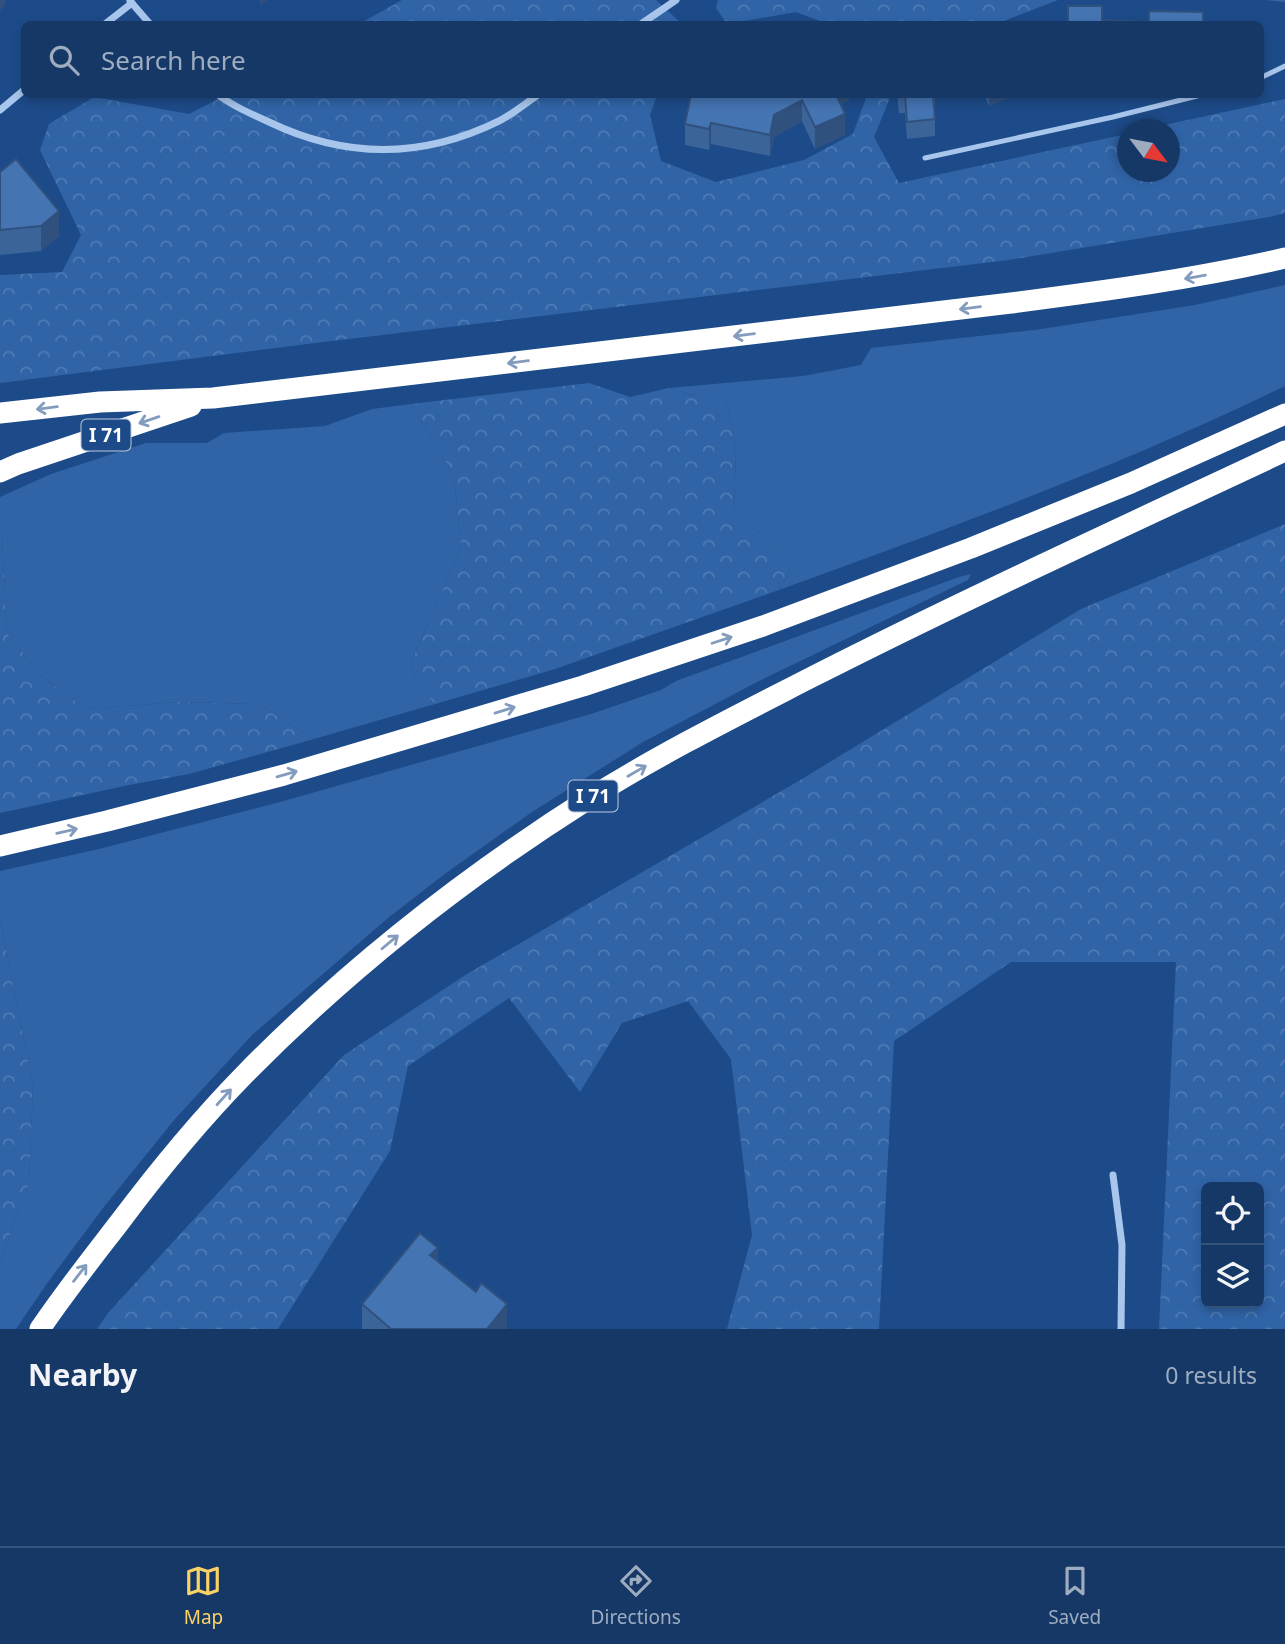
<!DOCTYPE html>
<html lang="en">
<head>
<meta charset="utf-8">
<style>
  :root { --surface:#163867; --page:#234370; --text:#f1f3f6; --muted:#9eacc0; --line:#35527b; --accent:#fbd266 }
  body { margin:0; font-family:"Noto Sans",sans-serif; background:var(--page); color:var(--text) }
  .controls { position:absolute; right:21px; bottom:21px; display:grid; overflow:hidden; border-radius:10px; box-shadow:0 4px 10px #0003 }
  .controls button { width:63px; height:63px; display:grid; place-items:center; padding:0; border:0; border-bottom:2px solid var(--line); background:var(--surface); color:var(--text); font:35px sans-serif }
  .compass { position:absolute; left:1117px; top:119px; width:63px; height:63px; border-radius:50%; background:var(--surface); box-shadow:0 4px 10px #0003; rotate:122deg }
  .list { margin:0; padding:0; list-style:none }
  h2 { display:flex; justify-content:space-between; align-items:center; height:91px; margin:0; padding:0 28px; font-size:30px }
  h2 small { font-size:23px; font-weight:400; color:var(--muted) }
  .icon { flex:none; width:38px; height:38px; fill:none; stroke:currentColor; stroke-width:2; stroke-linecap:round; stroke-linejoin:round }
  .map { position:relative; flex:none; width:1285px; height:1329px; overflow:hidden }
  .search { position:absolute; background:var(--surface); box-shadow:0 4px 10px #0003; left:21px; right:21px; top:21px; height:77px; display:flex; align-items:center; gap:18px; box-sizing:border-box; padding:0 24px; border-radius:10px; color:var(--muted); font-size:26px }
  .sheet { height:217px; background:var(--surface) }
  nav { display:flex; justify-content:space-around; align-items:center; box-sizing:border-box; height:98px; border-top:2px solid var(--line); background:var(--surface); font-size:19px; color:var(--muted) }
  nav a { display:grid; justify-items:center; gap:4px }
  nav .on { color:var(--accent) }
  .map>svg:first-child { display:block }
</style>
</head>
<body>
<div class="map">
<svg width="1285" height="1329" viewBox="0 0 1285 1329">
  <defs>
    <pattern id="forest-crowns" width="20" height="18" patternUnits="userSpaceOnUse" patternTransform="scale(1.75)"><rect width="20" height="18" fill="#3064a7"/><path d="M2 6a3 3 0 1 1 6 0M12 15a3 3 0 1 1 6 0" fill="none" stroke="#4f7bb4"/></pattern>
  </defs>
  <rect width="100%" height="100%" fill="#1d4b89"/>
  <!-- green -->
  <g fill="#3064a7">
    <path d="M1285,285V386C1121,466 950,528 779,590L790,570L768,538L734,516L736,448L727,406L669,388L803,376L861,365L871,348L1035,330L1195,305Z"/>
    <polygon points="411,404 454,476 461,547 411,663 416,683 435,704 314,739 258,704 178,702 86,709 39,674 7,633 2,536 0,533 0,497 51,474 146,443 207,443 224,433 325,426 372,409"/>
    <polygon points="971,574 968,580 759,681 643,742 532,812 446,873 388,918 252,1035 175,1119 103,1208 48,1282 16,1329 0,1329 0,1262 29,1183 33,1086 0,918 0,871 99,849 280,802 591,714 661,690 676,681 959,577"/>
  </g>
  <!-- forest -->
  <g fill="url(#forest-crowns)" fill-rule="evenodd">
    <polygon points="402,0 656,0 682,24 359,24"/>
    <polygon points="718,0 1058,0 996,24 828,24 796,12 727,24 716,8"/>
    <polygon points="228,94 657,95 650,115 661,161 716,182 804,160 853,134 867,95 891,95 874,137 899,183 1127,134 1128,172 1170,172 1170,130 1146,129 1285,99 1285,213 1269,217 1009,260 323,342 0,383 0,275 62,272 81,235 40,150 49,124 94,97 189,114"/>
    <polygon points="589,383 630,397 669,388 727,406 736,448 734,516 768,538 790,570 779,590 555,669 435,704 416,683 411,663 461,547 454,476 411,404"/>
    <path d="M1285,524V1329H1159L1176,962H1011L894,1041L879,1329H727L752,1235L731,1059L688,1001L622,1023L580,1092L509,998L408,1066L390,1151L278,1329H97L108,1313L344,1055L467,974L797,782L1081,609ZM1206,1187H1259V1303H1206Z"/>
    <polygon points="0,533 2,536 7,633 39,674 86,709 178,702 258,704 314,739 189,774 129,785 0,813"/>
    <polygon points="0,918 33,1086 29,1183 0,1262"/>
  </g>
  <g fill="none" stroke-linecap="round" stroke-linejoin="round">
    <!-- service -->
    <g stroke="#a8c6ec" stroke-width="5">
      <polyline points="1260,78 1285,66"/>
      <polyline points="925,158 1113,117 1205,94"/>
    </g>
    <!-- minor -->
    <g stroke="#a8c6ec" stroke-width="7">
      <polyline points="130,1 150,24"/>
      <polyline points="105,24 132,3"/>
      <polyline points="641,24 676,0"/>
      <path d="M217,94C233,106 251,114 269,122C346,159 422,159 499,121C513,114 526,103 539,94"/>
      <polyline points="0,110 24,90"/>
      <polyline points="1113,1175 1122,1245 1121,1329"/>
    </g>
    <!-- motorway -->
    <g stroke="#fff" stroke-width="21">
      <path d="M0,413L100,402L213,398L1011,303C1103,291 1195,279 1285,258"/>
      <polyline points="0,472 18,464 191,406"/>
      <polyline points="0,846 107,821 284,775 583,686 763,626 971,548 1131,483 1285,414"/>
      <path d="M40,1329C65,1292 92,1258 119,1223C158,1171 199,1121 244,1075C348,969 465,877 590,798C660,754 734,717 808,679C965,599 1125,526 1285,451"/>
    </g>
  </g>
  <!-- wall -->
  <g fill="#3b6499">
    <polygon points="1266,0 1285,0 1285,2"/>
    <polygon points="691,94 849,94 849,100 841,104 845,135 815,149 802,121 774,137 770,156 711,144 709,150 685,145 685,124"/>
    <polygon points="897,94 979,94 935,98 935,136 907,139 905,113 899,113"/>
    <polygon points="984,94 1016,94 1016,95 989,106"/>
    <polygon points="0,172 59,236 41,251 0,255"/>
    <polygon points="438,1261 507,1329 362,1329 362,1304"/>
  </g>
  <!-- shaded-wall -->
  <g fill="#30517d">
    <polygon points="0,0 5,0 5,5 0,11"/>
    <polygon points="260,0 267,0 260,5"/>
    <polygon points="833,94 849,94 849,100 833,108"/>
    <polygon points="989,94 1016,94 1016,95 989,106"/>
    <polygon points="802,100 802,121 774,137 770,156 770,135 774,115"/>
    <polygon points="845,114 845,135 815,149 815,127"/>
    <polygon points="711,123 711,144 709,150 709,129"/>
    <polygon points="59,211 59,236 41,251 41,226"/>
    <polygon points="438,1248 438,1273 430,1255"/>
    <polygon points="507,1304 507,1329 487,1329"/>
  </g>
  <!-- building -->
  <g fill="#4574b2" stroke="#30517d" stroke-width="2">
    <polygon points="1068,6 1102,6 1102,20 1149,22 1149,11 1203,12 1203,24 1068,24"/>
    <polygon points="691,94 836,94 845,114 815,127 802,100 774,115 770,135 711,123 709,129 685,124"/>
    <polygon points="899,94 933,94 935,119 907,122 905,95 899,96"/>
    <polygon points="16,159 59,211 41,226 0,230 0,172"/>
    <polygon points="420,1233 438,1248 430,1255 476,1292 481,1283 507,1304 487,1329 391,1329 362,1304"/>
  </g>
  <!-- one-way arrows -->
  <defs><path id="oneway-shaft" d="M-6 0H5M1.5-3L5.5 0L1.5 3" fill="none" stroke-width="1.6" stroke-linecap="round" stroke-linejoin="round" transform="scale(1.75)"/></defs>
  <g stroke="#839cbe">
    <use href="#oneway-shaft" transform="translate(1195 277) rotate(170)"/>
    <use href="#oneway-shaft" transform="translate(970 308) rotate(173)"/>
    <use href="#oneway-shaft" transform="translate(744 335) rotate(173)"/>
    <use href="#oneway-shaft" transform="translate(518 362) rotate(173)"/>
    <use href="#oneway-shaft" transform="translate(47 408) rotate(173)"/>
    <use href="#oneway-shaft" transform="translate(149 420) rotate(161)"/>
    <use href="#oneway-shaft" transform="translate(722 640) rotate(-18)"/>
    <use href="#oneway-shaft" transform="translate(505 710) rotate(-17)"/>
    <use href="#oneway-shaft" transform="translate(637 771) rotate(-30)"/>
    <use href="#oneway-shaft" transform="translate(287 774) rotate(-16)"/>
    <use href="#oneway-shaft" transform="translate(67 831) rotate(-13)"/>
    <use href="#oneway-shaft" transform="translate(390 942) rotate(-40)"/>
    <use href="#oneway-shaft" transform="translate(224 1097) rotate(-48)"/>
    <use href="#oneway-shaft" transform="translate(80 1273) rotate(-52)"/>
  </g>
  <g text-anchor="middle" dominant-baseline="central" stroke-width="6" stroke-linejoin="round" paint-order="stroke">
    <!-- shield labels -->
    <g fill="#1d4b89" stroke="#bbc9dc" stroke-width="2">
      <rect x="81.5" y="419.5" width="49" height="31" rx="5"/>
      <rect x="568.5" y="780.5" width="49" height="31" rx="5"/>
    </g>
    <g font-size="19" font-weight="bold" fill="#fff">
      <text x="106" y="435">I 71</text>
      <text x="593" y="796">I 71</text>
    </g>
  </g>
</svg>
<div class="controls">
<button><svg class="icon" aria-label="locate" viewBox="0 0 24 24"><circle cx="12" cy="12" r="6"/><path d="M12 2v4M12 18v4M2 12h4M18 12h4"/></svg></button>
<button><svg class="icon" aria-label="layers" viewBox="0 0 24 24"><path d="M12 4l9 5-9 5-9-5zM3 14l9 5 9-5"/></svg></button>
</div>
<svg class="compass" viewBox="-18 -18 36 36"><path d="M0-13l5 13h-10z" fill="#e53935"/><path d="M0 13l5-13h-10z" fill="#9eacc0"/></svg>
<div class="search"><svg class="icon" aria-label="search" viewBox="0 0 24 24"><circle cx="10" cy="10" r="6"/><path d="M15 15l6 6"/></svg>Search here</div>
</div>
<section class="sheet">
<h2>Nearby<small>0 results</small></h2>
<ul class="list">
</ul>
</section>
<nav>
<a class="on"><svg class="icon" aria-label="map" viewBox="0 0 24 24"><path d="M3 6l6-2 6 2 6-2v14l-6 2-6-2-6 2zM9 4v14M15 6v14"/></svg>Map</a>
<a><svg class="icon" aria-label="directions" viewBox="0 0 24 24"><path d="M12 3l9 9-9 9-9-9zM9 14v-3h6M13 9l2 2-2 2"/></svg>Directions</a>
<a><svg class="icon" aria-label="saved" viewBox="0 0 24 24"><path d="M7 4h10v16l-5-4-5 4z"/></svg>Saved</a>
</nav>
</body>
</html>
